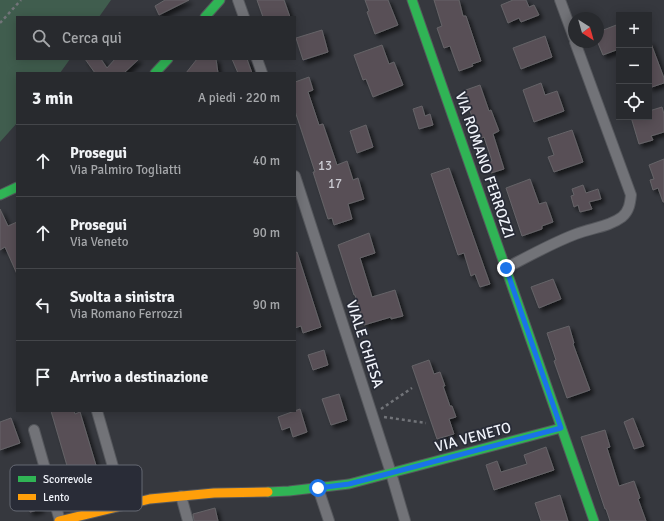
<!DOCTYPE html>
<html lang="it">
<head>
<meta charset="utf-8">
<style>
  :root { --surface:#282a2e; --page:#303236; --text:#f1f3f6; --muted:#a5a7aa; --line:#44464a }
  body { margin:0; font-family:Signika,sans-serif; background:var(--page); color:var(--text) }
  .controls { position:absolute; right:12px; top:12px; display:grid; overflow:hidden; border-radius:0px; box-shadow:0 2px 10px #0003 }
  .controls button { width:36px; height:36px; display:grid; place-items:center; padding:0; border:0; border-bottom:1px solid var(--line); background:var(--surface); color:var(--text); font:20px sans-serif }
  .compass { position:absolute; left:568px; top:12px; width:36px; height:36px; border-radius:50%; background:var(--surface); box-shadow:0 2px 10px #0003; rotate:143deg }
  .stop { position:absolute; width:12px; height:12px; margin:-9px; border:3px solid #1a73e8; border-radius:50%; background:#fff }
  .stop.end { background:#1a73e8; border-color:#fff; box-shadow:0 1px 4px #0008 }
  .list { margin:0; padding:0; list-style:none }
  h2 { display:flex; justify-content:space-between; align-items:center; height:52px; margin:0; padding:0 16px; font-size:17px }
  h2 small { font-size:13px; font-weight:400; color:var(--muted) }
  .list li { display:grid; grid-template-columns:26px 1fr auto; gap:12px; align-items:center; box-sizing:border-box; height:72px; padding:0 16px; border-top:1px solid var(--line) }
  .list b { display:block; font-size:15px; white-space:nowrap }
  .list p { margin:0; font-size:13px; white-space:nowrap; color:var(--muted) }
  .list em { font-size:13px; font-style:normal; color:var(--muted) }
  .icon { flex:none; width:22px; height:22px; fill:none; stroke:currentColor; stroke-width:2; stroke-linecap:round; stroke-linejoin:round }
  .map { position:relative; flex:none; width:664px; height:521px; overflow:hidden }
  .search { position:absolute; background:var(--surface); box-shadow:0 2px 10px #0003; left:16px; top:16px; width:280px; height:44px; display:flex; align-items:center; gap:10px; box-sizing:border-box; padding:0 14px; border-radius:0px; color:var(--muted); font-size:15px }
  .panel { position:absolute; background:var(--surface); box-shadow:0 2px 10px #0003; left:16px; top:72px; width:280px; height:340px; border-radius:0px }
  .map>svg:first-child { display:block }
</style>
</head>
<body>
<div class="map">
<svg width="664" height="521" viewBox="0 0 664 521">
  <defs>
    <filter id="shadow"><feDropShadow dx="3.5" dy="3.5" stdDeviation="2" flood-color="#0009"/></filter>
  </defs>
  <rect width="100%" height="100%" fill="#36383e"/>
  <!-- green -->
  <polygon fill="#405d4e" points="0,0 111,0 99,17 17,17 17,59 70,59 60,73 17,73 17,123 0,142"/>
  <!-- building -->
  <g fill="#585057" stroke="#656367" filter="url(#shadow)">
    <polygon points="165,0 189,0 159,15 155,6"/>
    <polygon points="257,0 284,0 290,17 263,17"/>
    <polygon points="365,0 388,0 398,25 375,34 367,12 369,11"/>
    <polygon points="434,0 459,0 463,16 466,16 481,61 472,64 473,66 459,71 450,46 444,48 437,28 442,26"/>
    <polygon points="513,0 526,0 529,7 534,5 539,15 521,22 519,18 508,23 501,5"/>
    <polygon points="619,24 619,49 603,55 598,43 598,32"/>
    <polygon points="322,30 328,52 303,60 296,38"/>
    <polygon points="545,36 552,57 521,69 513,48"/>
    <polygon points="649,41 650,41 664,78 664,83 649,88"/>
    <polygon points="382,45 389,64 394,62 403,85 373,97 366,79 363,80 354,55"/>
    <polygon points="85,59 101,59 107,68 115,59 139,59 124,73 95,73"/>
    <polygon points="197,59 216,59 218,73 186,73"/>
    <polygon points="232,59 247,59 252,73 238,73"/>
    <polygon points="309,77 313,90 308,92 319,125 323,124 337,165 347,161 353,180 358,178 364,199 348,204 352,219 334,225 332,218 328,219 313,172 315,172 295,111 295,82"/>
    <polygon points="541,83 545,95 557,91 564,111 534,122 523,90"/>
    <polygon points="480,85 489,111 491,110 499,131 493,134 504,169 491,173 488,162 492,161 484,137 480,139 463,91"/>
    <polygon points="422,106 425,116 430,114 433,125 419,129 413,109"/>
    <polygon points="662,107 664,114 664,132 651,136 653,140 639,144 631,117 649,117 649,111"/>
    <polygon points="366,125 373,147 357,153 350,131"/>
    <polygon points="572,130 583,162 554,172 548,157 554,155 548,138"/>
    <polygon points="664,159 664,202 663,202 658,188 653,190 650,180 654,179 649,165"/>
    <polygon points="449,168 490,284 480,287 475,274 471,276 464,253 458,255 431,174"/>
    <polygon points="530,179 539,204 546,202 553,222 542,226 542,229 522,236 506,188"/>
    <polygon points="583,185 586,193 598,189 601,199 589,202 592,209 580,212 578,205 574,207 571,196 574,195 572,189"/>
    <polygon points="0,209 8,226 17,222 17,274 5,247 0,250"/>
    <polygon points="369,233 375,253 360,258 372,297 395,290 403,316 391,319 391,317 364,325 355,295 354,295 338,245"/>
    <polygon points="297,252 321,327 303,333 301,326 295,328 295,253"/>
    <polygon points="553,279 561,299 539,308 531,287"/>
    <polygon points="569,326 574,343 573,344 590,390 567,398 554,361 556,360 547,333"/>
    <polygon points="324,350 328,365 313,370 308,355"/>
    <polygon points="429,360 434,374 440,372 445,386 443,386 450,406 452,406 456,417 449,419 454,434 437,439 412,366"/>
    <polygon points="339,394 347,420 331,425 322,399"/>
    <polygon points="300,409 307,432 293,437 290,427 282,430 278,417"/>
    <polygon points="51,411 74,411 75,414 80,412 104,492 77,500"/>
    <polygon points="11,418 20,443 0,450 0,422"/>
    <polygon points="633,418 644,446 634,449 624,422"/>
    <polygon points="605,430 610,447 607,448 619,486 634,481 640,498 638,499 646,521 610,521 606,509 605,509 581,437"/>
    <polygon points="546,447 554,470 494,490 486,465 497,461 501,472 527,464 524,455"/>
    <polygon points="32,478 41,509 30,512 21,481"/>
    <polygon points="560,495 568,521 541,521 535,503"/>
    <polygon points="215,508 218,521 194,521 193,514"/>
  </g>
  <g fill="none" stroke-linecap="round" stroke-linejoin="round">
    <!-- street casing -->
    <g stroke="#55575c" stroke-width="12">
      <g id="street">
        <polyline points="238,0 244,17"/>
        <polyline points="560,0 574,38"/>
        <polyline points="257,59 262,73"/>
        <polyline points="295,176 391,473 405,521"/>
        <path d="M506,268C529,256 552,243 576,234C591,228 609,227 622,217C629,211 630,204 631,195L575,42"/>
        <polyline points="97,411 124,505"/>
        <polyline points="34,430 60,521"/>
        <polyline points="318,488 329,521"/>
        <polyline points="181,496 188,521"/>
      </g>
    </g>
    <!-- fast casing -->
    <g stroke="#55575c" stroke-width="11">
      <g id="fast">
        <polyline points="412,0 594,521"/>
        <polyline points="205,17 220,0"/>
        <polyline points="155,73 168,59"/>
        <polyline points="0,195 17,187"/>
        <polyline points="268,492 289,491 349,484 561,428"/>
      </g>
    </g>
    <!-- slow casing -->
    <g stroke="#55575c" stroke-width="11">
      <polyline id="slow" points="59,521 150,499 214,493 268,492"/>
    </g>
    <!-- path -->
    <g stroke="#727479" stroke-width="2.5" stroke-dasharray="3 3" stroke-linecap="butt">
      <polyline points="0,23 21,0"/>
      <polyline points="381,409 412,388"/>
      <polyline points="384,417 426,423"/>
    </g>
    <!-- street -->
    <use href="#street" stroke="#727378" stroke-width="10"/>
    <!-- fast -->
    <use href="#fast" stroke="#30b455" stroke-width="9"/>
    <!-- slow -->
    <use href="#slow" stroke="#ff9f0a" stroke-width="9"/>
  </g>
  <g fill="none" stroke-linecap="round" stroke-linejoin="round">
    <!-- route -->
    <polyline stroke="#1a73e8" stroke-width="5" points="318,488 349,484 561,428 506,268"/>
  </g>
  <g text-anchor="middle" dominant-baseline="central" stroke-width="3.5" stroke-linejoin="round" paint-order="stroke">
    <!-- number labels -->
    <g font-size="13" fill="#cbcbd2">
      <text x="325" y="166">13</text>
      <text x="335" y="184">17</text>
    </g>
    <!-- street labels -->
    <g font-size="15" fill="#f1f4fb" stroke="#292c37">
      <text transform="translate(485 165) rotate(71)">VIA ROMANO FERROZZI</text>
      <text transform="translate(365 344) rotate(72)">VIALE CHIESA</text>
      <text transform="translate(473 437) rotate(-15)">VIA VENETO</text>
    </g>
  </g>
  <!-- legend -->
  <rect x="10" y="465" width="132" height="46" rx="6" fill="#292c37" stroke="#656872" stroke-width="1"/>
  <rect x="18" y="476" width="18" height="6" fill="#30b455"/>
  <rect x="18" y="494" width="18" height="6" fill="#ff9f0a"/>
  <g font-size="11" fill="#f1f4fb">
    <text x="43" y="483">Scorrevole</text>
    <text x="43" y="501">Lento</text>
  </g>
</svg>
<div class="controls">
<button>+</button>
<button>−</button>
<button><svg class="icon" aria-label="locate" viewBox="0 0 24 24"><circle cx="12" cy="12" r="6"/><path d="M12 2v4M12 18v4M2 12h4M18 12h4"/></svg></button>
</div>
<svg class="compass" viewBox="-18 -18 36 36"><path d="M0-13l5 13h-10z" fill="#e53935"/><path d="M0 13l5-13h-10z" fill="#a5a7aa"/></svg>
<div class="stop" style="left:318px;top:488px"></div>
<div class="stop end" style="left:506px;top:268px"></div>
<div class="search"><svg class="icon" aria-label="search" viewBox="0 0 24 24"><circle cx="10" cy="10" r="6"/><path d="M15 15l6 6"/></svg>Cerca qui</div>
<section class="panel">
<h2>3 min<small>A piedi · 220 m</small></h2>
<ul class="list">
<li><svg class="icon" aria-label="ahead" viewBox="0 0 24 24"><path d="M12 20V5M6 11l6-6 6 6"/></svg><div><b>Prosegui</b><p>Via Palmiro Togliatti</p></div><em>40 m</em></li>
<li><svg class="icon" aria-label="ahead" viewBox="0 0 24 24"><path d="M12 20V5M6 11l6-6 6 6"/></svg><div><b>Prosegui</b><p>Via Veneto</p></div><em>90 m</em></li>
<li><svg class="icon" aria-label="left" viewBox="0 0 24 24"><path d="M17 20v-9H6M10 6l-5 5 5 5"/></svg><div><b>Svolta a sinistra</b><p>Via Romano Ferrozzi</p></div><em>90 m</em></li>
<li><svg class="icon" aria-label="arrive" viewBox="0 0 24 24"><path d="M6 21V4h12l-3 4 3 4H6"/></svg><div><b>Arrivo a destinazione</b></div></li>
</ul>
</section>
</div>
</body>
</html>
